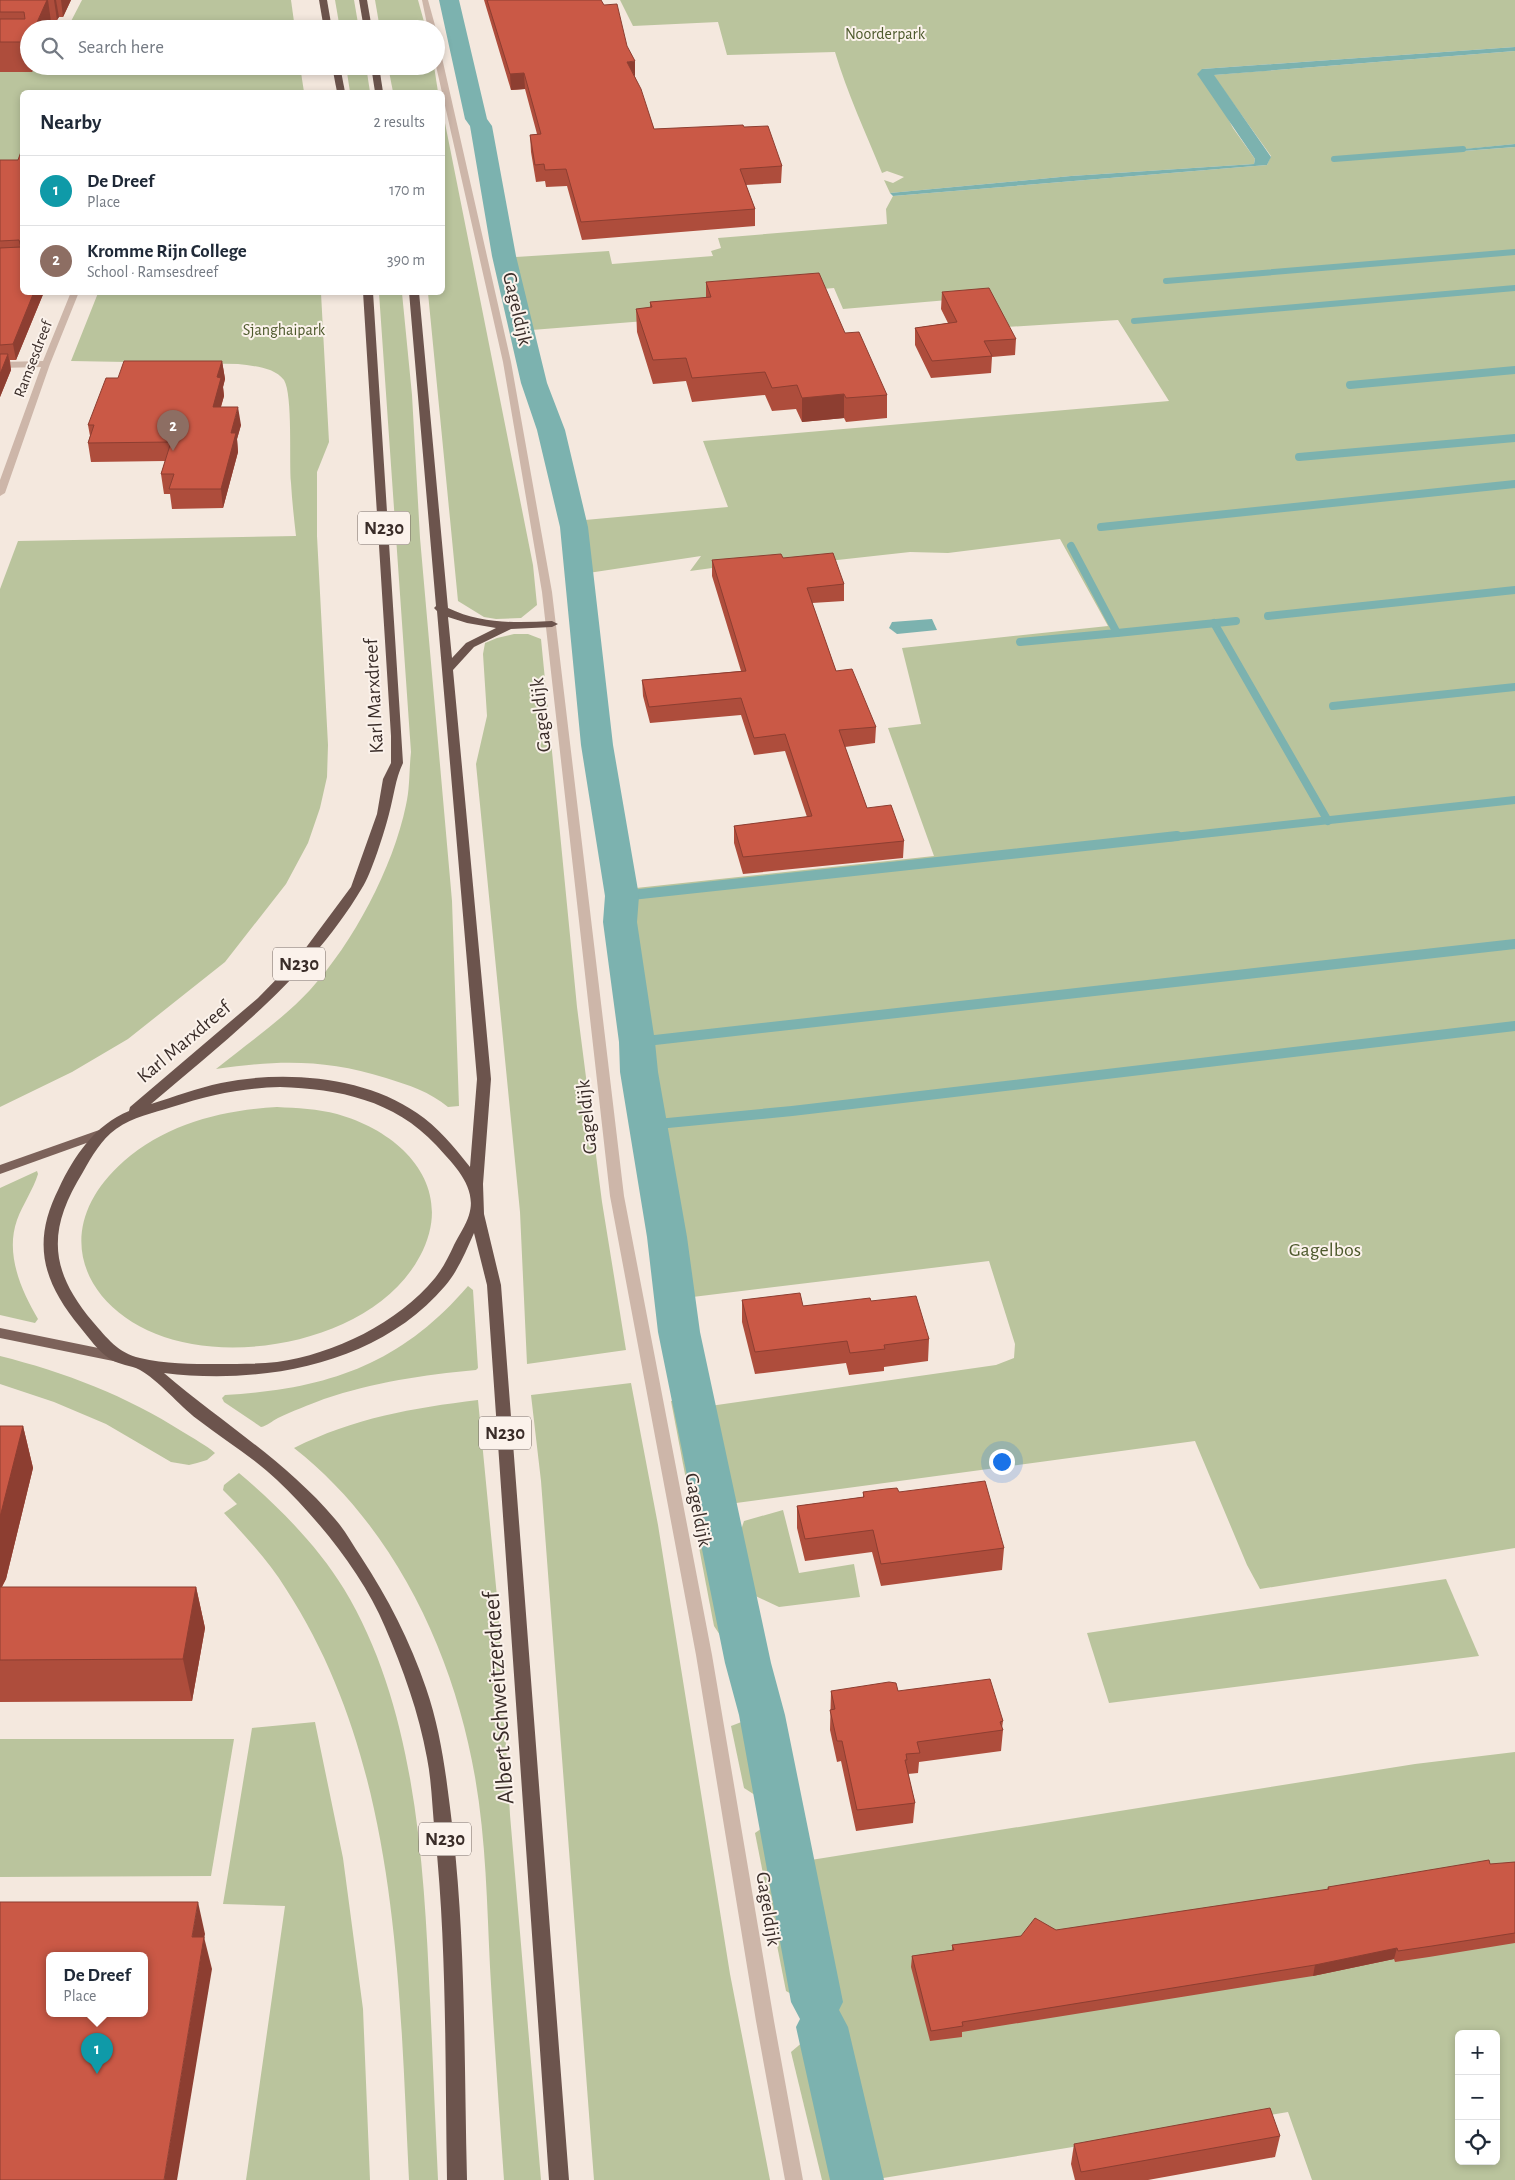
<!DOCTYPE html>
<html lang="en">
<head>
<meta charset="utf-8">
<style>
  :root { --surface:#fff; --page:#f6f6f7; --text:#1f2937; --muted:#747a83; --line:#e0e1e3; --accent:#1d5d5b }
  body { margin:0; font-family:"Alegreya Sans",sans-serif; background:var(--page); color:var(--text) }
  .controls { position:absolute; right:15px; bottom:15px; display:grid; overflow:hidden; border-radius:8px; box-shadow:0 2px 8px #0003 }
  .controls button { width:45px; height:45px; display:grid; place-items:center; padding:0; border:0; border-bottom:1px solid var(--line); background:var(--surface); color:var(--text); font:25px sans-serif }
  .you { position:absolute; left:1001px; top:1461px; width:18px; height:18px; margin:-12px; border:4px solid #fff; border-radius:50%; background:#1a73e8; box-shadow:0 0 0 8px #1a73e833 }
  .badge { display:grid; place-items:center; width:32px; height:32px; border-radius:50%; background:var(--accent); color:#fff; font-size:16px; font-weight:700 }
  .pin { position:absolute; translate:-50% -41px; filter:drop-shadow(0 1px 2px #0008) }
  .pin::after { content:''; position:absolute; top:26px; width:18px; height:15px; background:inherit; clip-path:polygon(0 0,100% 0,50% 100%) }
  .popup { position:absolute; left:46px; top:1952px; width:102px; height:65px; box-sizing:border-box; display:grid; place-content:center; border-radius:8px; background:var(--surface); filter:drop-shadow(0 1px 4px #0005); font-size:16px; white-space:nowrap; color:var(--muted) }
  .popup b { font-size:19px; color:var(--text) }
  .popup::after { content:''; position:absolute; left:50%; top:100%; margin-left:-10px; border:10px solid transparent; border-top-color:var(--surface) }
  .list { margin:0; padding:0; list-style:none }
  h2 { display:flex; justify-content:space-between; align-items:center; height:65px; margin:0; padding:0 20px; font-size:21px }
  h2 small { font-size:16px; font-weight:400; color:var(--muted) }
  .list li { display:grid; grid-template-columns:32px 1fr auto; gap:15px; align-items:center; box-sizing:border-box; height:70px; padding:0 20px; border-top:1px solid var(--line) }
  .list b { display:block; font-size:19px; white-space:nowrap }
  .list p { margin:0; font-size:16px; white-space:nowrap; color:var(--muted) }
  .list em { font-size:16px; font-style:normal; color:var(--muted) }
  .icon { flex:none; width:28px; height:28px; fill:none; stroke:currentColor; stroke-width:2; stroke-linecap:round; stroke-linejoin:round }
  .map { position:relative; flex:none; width:1515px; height:2180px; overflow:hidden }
  .search { position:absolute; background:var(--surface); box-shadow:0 2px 8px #0003; left:20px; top:20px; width:425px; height:55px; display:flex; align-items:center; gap:12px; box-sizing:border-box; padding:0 18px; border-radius:28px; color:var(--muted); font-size:19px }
  .panel { position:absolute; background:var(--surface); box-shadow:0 2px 8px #0003; left:20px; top:90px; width:425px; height:205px; border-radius:8px }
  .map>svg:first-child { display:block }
</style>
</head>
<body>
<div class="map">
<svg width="1515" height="2180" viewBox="0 0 1515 2180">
  <rect width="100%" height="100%" fill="#f4e8de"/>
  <!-- green -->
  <g fill="#bac49d" fill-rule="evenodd">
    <polygon points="82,0 291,0 295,29 67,29"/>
    <polygon points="335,0 354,0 359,29 340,29"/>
    <polygon points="375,0 418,0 426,29 380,29"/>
    <path d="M620,0H1515V47L1202,69L1233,128L1255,159L1254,164L1071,176L890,193L884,180L893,183L904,177L887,171L882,173C866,133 847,93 835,52L727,55L718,22L633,26Z"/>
    <polygon points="1515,51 1515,144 1387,157 1515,147 1515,1548 1260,1589 1247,1565 1195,1441 714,1506 696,1408 996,1365 1014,1358 1015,1344 989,1261 668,1300 634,1127 608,891 934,856 888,728 921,724 902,648 1108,626 1060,539 948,553 910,552 792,565 757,562 690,571 701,556 575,575 563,522 728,507 703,441 1169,401 1118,320 1006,327 983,297 843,309 834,288 693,300 696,317 519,331 502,258 609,251 612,264 713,256 711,251 721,248 718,238 887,224 886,209 893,196 1267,165 1271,156 1213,75"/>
    <polygon points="35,66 300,66 304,92 22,92 22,160 0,160 0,72 32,72"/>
    <polygon points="346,66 366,66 370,92 350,92"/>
    <polygon points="388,66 434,66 438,92 393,92"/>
    <polygon points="443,113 533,565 537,605 521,618 496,619 484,617 458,601 428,293 442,292"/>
    <path d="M98,293H321L329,442L317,472V536L328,745L327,777L320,808L308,843L286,884L225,962L128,1039L72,1072L0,1107V589L18,541L296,536C294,518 292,501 291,483C289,462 293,395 284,380C274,367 253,366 238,364L71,361Z"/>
    <path d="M379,293H402L412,395L420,538L452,901L459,1106L448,1107C430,1092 409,1085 386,1078C325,1059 279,1060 216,1069C247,1044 282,1020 310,990C353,943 393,868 406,805C410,788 409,770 411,752Z"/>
    <polygon points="514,634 528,634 541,639 577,1007 602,1202 626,1350 527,1364 520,1212 476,764 487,716 483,654 485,643 497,638"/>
    <path d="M277,1107C297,1108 318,1109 337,1114C402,1132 457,1187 420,1256C381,1330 269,1358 192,1344C93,1327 38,1237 124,1161C166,1124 222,1110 277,1107Z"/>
    <path d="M37,1171L38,1174C33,1190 23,1204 17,1220C5,1254 21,1290 38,1319L35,1323L0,1315V1188Z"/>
    <path d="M468,1286L473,1290L478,1368L476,1370C422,1375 375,1382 324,1399C309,1405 292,1411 278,1418C272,1421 267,1426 261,1427L224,1402L222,1398L225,1395C327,1389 400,1365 468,1286Z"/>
    <path d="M0,1356C64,1372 127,1396 183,1432C194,1439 206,1445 215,1453L207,1460L197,1463L189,1465L171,1462L106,1424L54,1402L0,1384Z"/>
    <polygon points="631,1383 658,1525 730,1974 770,2180 594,2180 541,1481 531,1395"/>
    <path d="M478,1400L498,1607L510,1815L541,2180H504C499,2109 494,2038 490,1967C487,1904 486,1840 475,1777C454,1654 394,1526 294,1448C354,1418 412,1408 478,1400Z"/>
    <polygon points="687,1400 737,1638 722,1638 714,1626 671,1401"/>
    <path d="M239,1473C278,1506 317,1545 344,1589C416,1708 424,1865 430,2000C433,2060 435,2120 438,2180H409C399,1980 399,1763 286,1589C269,1561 246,1537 224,1513L237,1504L223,1490L224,1485Z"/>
    <polygon points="783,1510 799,1573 854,1564 860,1597 779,1607 749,1593 737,1542 744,1521"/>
    <polygon points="1446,1579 1479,1656 1109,1703 1087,1633"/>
    <polygon points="752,1718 766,1796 758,1797 744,1788 731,1726"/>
    <polygon points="315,1722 343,1858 363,2009 370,2180 246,2180 285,1906 223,1904 252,1728"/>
    <polygon points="0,1739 234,1739 211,1876 0,1877"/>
    <path d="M1515,1752V2180H1312L1288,2112L871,2180H855L792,1863L1415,1764ZM1459,2034H1496V2161H1459Z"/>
    <polygon points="772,1821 802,1984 793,1995 786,1991 755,1833"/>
    <polygon points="811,2035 846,2180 822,2180 791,2052"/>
  </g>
  <!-- water -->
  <g fill="#7cb2af">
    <polygon points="1515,47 1515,51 1214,75 1271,157 1267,165 893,196 890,193 1071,176 1254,164 1255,159 1197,74 1202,69"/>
    <polygon points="1515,144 1515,147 1360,159"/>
    <polygon points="932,619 937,630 897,634 889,628 892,622"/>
  </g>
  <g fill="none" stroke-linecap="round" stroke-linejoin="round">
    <!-- stream-far2 -->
    <g stroke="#7cb2af" stroke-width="6">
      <polyline points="1334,159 1463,149"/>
      <polyline points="1166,281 1515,252"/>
      <polyline points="1134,321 1515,288"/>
    </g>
    <!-- stream-far1 -->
    <g stroke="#7cb2af" stroke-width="8">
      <polyline points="1350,385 1515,370"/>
      <polyline points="1299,457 1515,438"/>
      <polyline points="1101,527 1515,484"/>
      <polyline points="1268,616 1515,590"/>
      <polyline points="1214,623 1328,821"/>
      <polyline points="1117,633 1236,621"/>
      <polyline points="1020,642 1117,633 1071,546"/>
      <polyline points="1333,706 1515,687"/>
      <polyline points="1165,838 1515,800"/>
    </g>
    <!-- stream -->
    <g stroke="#7cb2af" stroke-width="10">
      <polyline points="622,896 1177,836"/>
      <polyline points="637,1042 1515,944"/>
      <polyline points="647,1125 792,1111 1515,1026"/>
    </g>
    <!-- canal -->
    <polygon fill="#7cb2af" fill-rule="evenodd" points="439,0 459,0 487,119 492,126 516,256 547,383 565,430 588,527 613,745 639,896 637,922 655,1042 658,1072 687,1237 700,1332 771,1663 785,1715 843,2002 839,2010 848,2027 884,2180 830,2180 796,2027 800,2019 791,2002 739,1715 725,1663 658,1332 647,1237 620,1072 619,1042 603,922 605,896 581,745 560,527 537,430 521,383 492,256 470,126 465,119"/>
    <!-- minor -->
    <g fill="#cdb6a9" fill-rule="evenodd">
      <polygon points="422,0 428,0 436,29 428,29"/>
      <polygon points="34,22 59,22 63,24 61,29 54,29 55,26 34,26"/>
      <polygon points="436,47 440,49 511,362 552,592 624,1196 712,1655 774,2021 803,2180 785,2180 756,2021 696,1655 610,1196 542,592 503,362 436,66"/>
      <polygon points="71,292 79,292 50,364 5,493 0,496 0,480 41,367 0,368 0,362 43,361"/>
    </g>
    <!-- primary -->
    <g fill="#7c625a" fill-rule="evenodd">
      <polygon points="102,1129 106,1130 108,1133 106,1136 0,1174 0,1165"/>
      <polygon points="0,1328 118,1352 123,1353 125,1357 123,1361 118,1362 0,1338"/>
    </g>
    <!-- trunk -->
    <g fill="#6c544d" fill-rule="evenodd">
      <polygon points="319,0 327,0 332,29 324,29"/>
      <polygon points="359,0 367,0 372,29 364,29"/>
      <polygon points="332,66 340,66 345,92 337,92"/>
      <polygon points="371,66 379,66 383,92 375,92"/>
      <path d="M363,292H373L403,763C395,780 394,796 389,814C385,830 371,875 362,888C310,976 228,1038 151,1104C174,1097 197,1088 221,1083C283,1070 364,1076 417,1113C438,1127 454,1147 470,1167L477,1079L437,611L434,608L436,606L409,292H419L448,608C481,624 516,623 552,621L558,624L552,627L511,629L474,647L453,670L491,1079L483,1184L484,1214L501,1285L569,2180H549L487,1285L474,1233C466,1251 458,1271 445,1286C378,1365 262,1385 164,1373C221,1422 286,1461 335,1519C345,1530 352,1544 361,1557C388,1598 410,1641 426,1688C442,1734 447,1783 453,1832C466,1947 464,2064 467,2180H447C445,2065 447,1948 435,1834C432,1809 432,1783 427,1758C419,1713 403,1669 385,1627C363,1574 318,1519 277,1480C253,1457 224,1440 197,1419C180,1406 157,1379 140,1370C131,1365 119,1365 110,1359C98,1351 89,1338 80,1327C43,1282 31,1243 59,1188C74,1156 95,1125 129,1111L130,1107L258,998L302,953L351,887L377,814L383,779L391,763V736ZM448,617L467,623L496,628L466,643L452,658ZM280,1087C339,1089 394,1100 436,1145C453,1164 478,1187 469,1215C466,1225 459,1235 454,1245C449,1256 443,1268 435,1278C398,1323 334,1354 277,1362C257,1364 237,1364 217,1364C191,1364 165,1364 140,1358C118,1353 107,1338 93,1322C49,1270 47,1230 83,1172C92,1156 101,1140 116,1129C133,1117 153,1113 172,1107C209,1095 242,1088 280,1087Z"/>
    </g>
  </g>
  <!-- wall -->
  <g fill="#ae4d3c">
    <polygon points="0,0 71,0 63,17 59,17 57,20 51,20 52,29 29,29 29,66 35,66 32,72 0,72"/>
    <polygon points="484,0 601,0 635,77 654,129 744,127 782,166 781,183 746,185 755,209 755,226 582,240 567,186 546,187 545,181 536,182 531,152 530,135 537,134 525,89 511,90"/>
    <polygon points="0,160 18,160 22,292 44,292 16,360 10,360 11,370 0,397"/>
    <polygon points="706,282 845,333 887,395 887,418 846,422 844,418 802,422 796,409 772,411 765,395 692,402 686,381 653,384 637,332 636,309 650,308 650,302 706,298"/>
    <polygon points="942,292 1016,339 1015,355 992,357 991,373 931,378 915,345 915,328 948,323 941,309"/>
    <polygon points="222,361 225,379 223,387 224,396 221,407 241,425 237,439 238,452 223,508 172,509 170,494 164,494 161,474 165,461 91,462 88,443 90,436 88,425 118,378"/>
    <polygon points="783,558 844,584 844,601 812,603 836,671 876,727 875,743 845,747 867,808 904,841 903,858 743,874 734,843 734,826 807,817 785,751 754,755 741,715 650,723 643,696 642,680 741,671 712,576 712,560"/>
    <polygon points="742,1300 803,1306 871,1301 929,1339 928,1361 884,1367 884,1371 849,1375 846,1363 755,1374 742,1322"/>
    <polygon points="0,1426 23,1426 33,1468 6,1579 2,1587 196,1587 205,1628 192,1701 0,1702"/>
    <polygon points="863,1492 899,1492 1004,1548 1002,1570 881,1586 872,1552 805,1561 797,1528 797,1506 863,1497"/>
    <polygon points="831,1691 898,1691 1003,1721 1002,1728 1003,1730 1001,1751 919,1762 918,1773 908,1774 915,1803 913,1823 856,1831 841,1761 837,1762 830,1730"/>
    <polygon points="1515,1862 1515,1943 1429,1957 1395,1962 1394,1959 1313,1976 962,2032 962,2037 930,2041 911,1967 912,1956 952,1950 952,1945 1021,1936 1327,1890 1328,1887"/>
    <polygon points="1280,2136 1275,2157 1148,2180 1075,2180 1071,2164 1074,2144"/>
  </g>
  <!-- shaded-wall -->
  <g fill="#8d3e31">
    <polygon points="47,0 48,0 52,29 34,29"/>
    <polygon points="54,0 56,0 59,17 57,20"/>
    <polygon points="61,0 71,0 63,17"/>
    <polygon points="29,39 29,51 27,42"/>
    <polygon points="635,61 635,77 627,62"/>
    <polygon points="31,66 35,66 32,72"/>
    <polygon points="524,73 525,89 511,90 510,74"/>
    <polygon points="34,292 44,292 16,360 13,344"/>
    <polygon points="8,354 11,370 0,397 0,374"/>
    <polygon points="222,361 225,379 223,387 224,396 215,426 213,407 217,377"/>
    <polygon points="844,394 844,418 802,422 802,398"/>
    <polygon points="238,407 241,425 237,439 238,452 223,508 221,489 231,433"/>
    <polygon points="23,1426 33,1468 6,1579 0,1590 0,1517"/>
    <polygon points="196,1587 205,1628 192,1701 183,1659"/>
    <polygon points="198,1902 205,1934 199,1968 192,1937"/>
    <polygon points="204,1937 212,1969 177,2180 164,2180"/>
    <polygon points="1397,1948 1394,1959 1313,1976 1315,1965"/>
  </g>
  <!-- building -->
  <g fill="#ca5946" stroke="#8d3e31" fill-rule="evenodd">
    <polygon points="0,0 47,0 34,29 29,29 29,39 27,42 0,42 0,19 25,19 24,12 0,12"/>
    <polygon points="487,0 601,0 604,5 617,4 627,46 635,61 627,62 641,89 654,129 743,125 744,127 768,126 782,166 740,169 755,209 581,222 566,169 545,170 544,164 535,165 530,135 541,134 524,73 510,74"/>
    <polygon points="22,149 22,292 34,292 13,344 0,345 0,248 21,247 19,240 0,241 0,160 18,160"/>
    <polygon points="819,273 845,333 859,332 887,395 846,398 844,394 802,398 797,385 772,388 765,372 692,378 686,358 653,360 636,309 652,307 650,302 711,297 706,282"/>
    <polygon points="989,288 1016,339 984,341 992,356 932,361 915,328 957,322 942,292"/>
    <polygon points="0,354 8,354 0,374"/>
    <polygon points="124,361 222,361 217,377 221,378 213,407 238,407 231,433 236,433 221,489 169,489 174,474 161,474 171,442 88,443 94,425 88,425 106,378 118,378"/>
    <polygon points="833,553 844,584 807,588 836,671 852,669 876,727 839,730 867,808 891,805 904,841 743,857 734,826 812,816 785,734 754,738 741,698 649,707 642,680 746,671 712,560 781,554 783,558"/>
    <polygon points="800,1293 803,1306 870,1298 871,1301 916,1296 929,1339 884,1345 885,1349 850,1353 847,1341 755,1352 742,1300"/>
    <polygon points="0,1426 23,1426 0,1517"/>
    <polygon points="985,1481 1004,1548 881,1564 873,1530 805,1539 797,1506 864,1497 863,1492 886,1489 897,1488 899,1492"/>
    <polygon points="0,1587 196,1587 183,1659 0,1660"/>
    <polygon points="990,1679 1003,1721 1000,1722 1003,1730 917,1742 920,1753 906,1754 907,1760 905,1760 915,1803 857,1810 842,1741 837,1741 830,1710 835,1709 831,1691 889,1682 896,1683 898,1691"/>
    <polygon points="1489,1860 1490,1864 1515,1862 1515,1933 1432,1946 1398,1951 1397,1948 1315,1965 962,2022 963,2026 931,2031 912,1956 954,1950 952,1945 1021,1936 1035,1918 1056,1930 1329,1889 1328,1887"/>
    <path d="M0,1902H198L192,1937H204L164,2180H0ZM50,1955H144V2013H50Z"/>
    <polygon points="1270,2108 1280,2136 1081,2172 1074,2144"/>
  </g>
  <g text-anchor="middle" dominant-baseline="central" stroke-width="4" stroke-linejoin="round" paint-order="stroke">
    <!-- far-park labels -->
    <g font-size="16" fill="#4d592c" stroke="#fbf2eb">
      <text x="885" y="34">Noorderpark</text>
      <text x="284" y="330">Sjanghaipark</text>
    </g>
    <!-- far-street labels -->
    <g font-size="16" fill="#3a2d29" stroke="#fbf2eb">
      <text transform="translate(33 359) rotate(-69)">Ramsesdreef</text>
    </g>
    <!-- shield labels -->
    <g fill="#fbf2eb" stroke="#746863" stroke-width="1">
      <rect x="358" y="511.5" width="52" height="33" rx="4"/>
      <rect x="273" y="947.5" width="52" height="33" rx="4"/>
      <rect x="479" y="1416.5" width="52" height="33" rx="4"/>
      <rect x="419" y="1822.5" width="52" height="33" rx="4"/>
    </g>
    <g font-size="19" font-weight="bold" fill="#3a2d29">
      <text x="384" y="528">N230</text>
      <text x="299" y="964">N230</text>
      <text x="505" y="1433">N230</text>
      <text x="445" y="1839">N230</text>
    </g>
    <!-- street labels -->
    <g font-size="20" fill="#3a2d29" stroke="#fbf2eb">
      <text transform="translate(517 309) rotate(77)">Gageldijk</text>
      <text transform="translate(374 696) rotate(-93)">Karl Marxdreef</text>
      <text transform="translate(541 715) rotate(-96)">Gageldijk</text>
      <text transform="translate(184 1042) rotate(-40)">Karl Marxdreef</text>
      <text transform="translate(587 1117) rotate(-96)">Gageldijk</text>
      <text transform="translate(698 1510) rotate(79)">Gageldijk</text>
      <text transform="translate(768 1909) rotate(81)">Gageldijk</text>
    </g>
    <!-- park labels -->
    <g font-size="20" fill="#4d592c" stroke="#fbf2eb">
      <text x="1325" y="1250">Gagelbos</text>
    </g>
    <!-- near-street labels -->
    <g font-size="24" fill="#3a2d29" stroke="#fbf2eb">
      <text transform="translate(499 1698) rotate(-94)">Albert Schweitzerdreef</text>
    </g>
  </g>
</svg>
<div class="controls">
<button>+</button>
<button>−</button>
<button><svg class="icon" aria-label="locate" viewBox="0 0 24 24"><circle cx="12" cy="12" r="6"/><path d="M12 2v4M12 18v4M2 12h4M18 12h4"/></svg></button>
</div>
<div class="you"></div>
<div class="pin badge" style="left:97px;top:2074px;background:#0f9aa8">1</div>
<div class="popup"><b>De Dreef</b>Place</div>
<div class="pin badge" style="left:173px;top:451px;background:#8d6e63">2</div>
<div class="search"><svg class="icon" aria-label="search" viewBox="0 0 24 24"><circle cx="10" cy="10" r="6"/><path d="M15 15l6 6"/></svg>Search here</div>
<section class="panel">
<h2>Nearby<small>2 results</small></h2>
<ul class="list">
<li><span class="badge" style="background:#0f9aa8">1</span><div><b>De Dreef</b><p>Place</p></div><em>170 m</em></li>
<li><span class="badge" style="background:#8d6e63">2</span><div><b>Kromme Rijn College</b><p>School · Ramsesdreef</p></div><em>390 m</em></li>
</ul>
</section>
</div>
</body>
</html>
